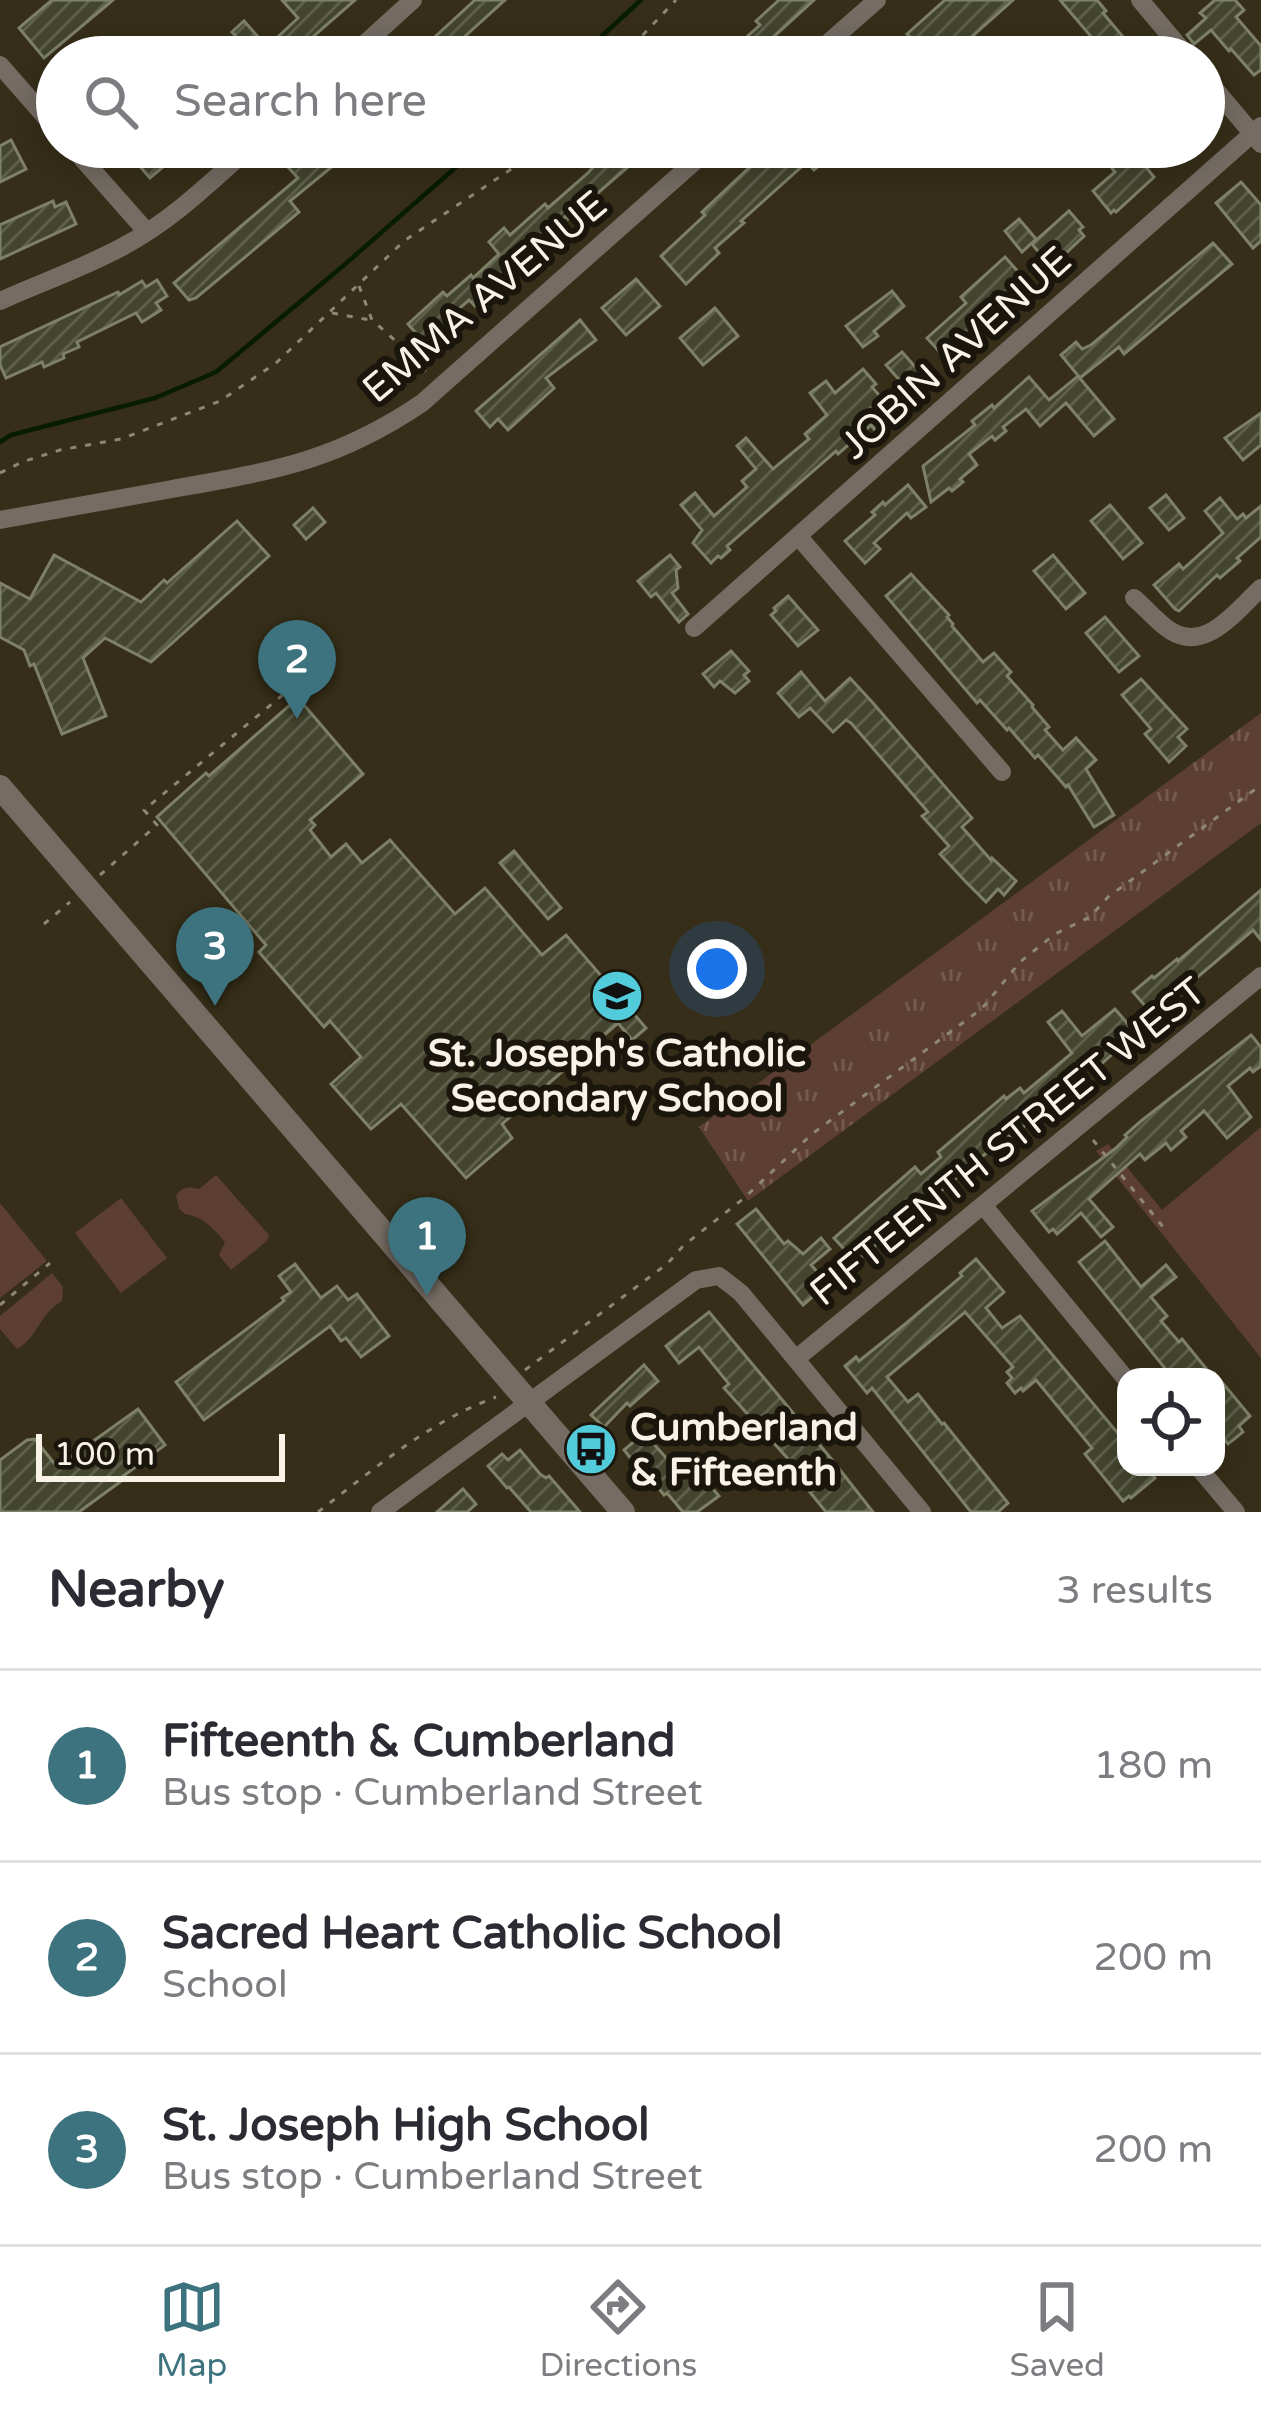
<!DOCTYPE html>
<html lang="en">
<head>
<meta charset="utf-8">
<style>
  :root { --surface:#fff; --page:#f7f7f7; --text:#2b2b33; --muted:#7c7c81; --line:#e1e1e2; --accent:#3d737e }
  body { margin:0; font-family:"Varela Round",sans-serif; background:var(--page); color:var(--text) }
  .controls { position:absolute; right:36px; bottom:36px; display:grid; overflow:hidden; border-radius:24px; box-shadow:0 6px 30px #0003 }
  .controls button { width:108px; height:108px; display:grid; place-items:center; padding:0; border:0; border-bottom:3px solid var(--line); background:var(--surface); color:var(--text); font:60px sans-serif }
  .scale { position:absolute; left:36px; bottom:30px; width:249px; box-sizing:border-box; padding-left:12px; border:6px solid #f8f3e6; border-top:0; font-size:33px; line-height:42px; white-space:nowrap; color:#f8f3e6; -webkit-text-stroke:9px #1a160d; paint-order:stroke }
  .you { position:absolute; left:717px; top:969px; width:42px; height:42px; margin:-30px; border:9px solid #fff; border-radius:50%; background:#1a73e8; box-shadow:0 0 0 18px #1a73e833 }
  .badge { display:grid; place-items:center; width:78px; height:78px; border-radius:50%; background:var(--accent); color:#fff; font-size:39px; font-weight:700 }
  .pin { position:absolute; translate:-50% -99px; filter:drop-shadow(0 3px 6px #0008) }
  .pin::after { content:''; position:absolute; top:63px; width:42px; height:36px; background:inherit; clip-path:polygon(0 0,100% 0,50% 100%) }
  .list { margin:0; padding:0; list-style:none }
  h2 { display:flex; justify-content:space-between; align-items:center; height:156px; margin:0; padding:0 48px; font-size:51px }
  h2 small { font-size:39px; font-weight:400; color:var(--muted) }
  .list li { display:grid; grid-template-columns:78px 1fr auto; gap:36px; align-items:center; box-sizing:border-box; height:192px; padding:0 48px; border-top:3px solid var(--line) }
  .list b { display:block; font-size:45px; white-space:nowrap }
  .list p { margin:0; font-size:39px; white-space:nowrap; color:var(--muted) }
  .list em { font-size:39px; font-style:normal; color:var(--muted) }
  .icon { flex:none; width:66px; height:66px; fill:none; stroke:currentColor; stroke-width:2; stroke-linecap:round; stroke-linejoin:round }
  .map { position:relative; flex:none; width:1261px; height:1512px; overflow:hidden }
  .search { position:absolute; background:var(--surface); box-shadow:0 6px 30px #0003; left:36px; right:36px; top:36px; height:132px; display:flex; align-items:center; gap:30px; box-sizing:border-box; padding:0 42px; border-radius:66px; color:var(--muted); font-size:45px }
  .sheet { height:732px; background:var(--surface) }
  nav { display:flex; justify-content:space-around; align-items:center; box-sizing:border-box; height:168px; border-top:3px solid var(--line); background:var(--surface); font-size:33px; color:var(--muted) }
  nav a { display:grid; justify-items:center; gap:6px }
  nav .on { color:var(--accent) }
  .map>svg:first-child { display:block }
</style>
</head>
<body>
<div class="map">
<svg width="1261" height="1512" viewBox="0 0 1261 1512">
  <defs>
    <pattern id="grass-tufts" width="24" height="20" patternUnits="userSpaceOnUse" patternTransform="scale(3)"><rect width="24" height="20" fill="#5d3e32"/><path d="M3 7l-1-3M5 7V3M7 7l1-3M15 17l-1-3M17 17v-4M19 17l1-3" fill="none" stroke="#755a50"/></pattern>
    <pattern id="building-hatch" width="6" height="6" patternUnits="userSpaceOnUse" patternTransform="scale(3)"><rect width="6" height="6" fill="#43452e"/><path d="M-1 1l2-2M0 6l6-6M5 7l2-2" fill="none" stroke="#5f604c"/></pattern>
  </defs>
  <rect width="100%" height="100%" fill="#362e18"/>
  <!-- grass -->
  <polygon fill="url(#grass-tufts)" points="1261,713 1261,823 748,1201 699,1127"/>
  <!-- green -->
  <g fill="#5d3e32">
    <polygon points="1261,1127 1261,1358 1096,1151 1108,1144 1162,1210"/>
    <path d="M216,1175L269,1235L267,1241L231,1270L219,1255L225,1242C212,1227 205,1218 185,1214L179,1209L176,1195C182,1187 189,1186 199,1189Z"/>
    <polygon points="121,1198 167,1258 121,1293 75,1233"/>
    <polygon points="0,1203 47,1261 0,1298"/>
    <path d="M52,1273L63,1287L62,1301C39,1314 37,1339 17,1349L0,1329V1316Z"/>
  </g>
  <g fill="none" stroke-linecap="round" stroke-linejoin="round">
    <!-- stream -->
    <g stroke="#071c00" stroke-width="4.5">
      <polyline points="579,57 641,0"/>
      <polyline points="0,442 11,435 155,398 216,372 343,266 479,147"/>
    </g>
  </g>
  <!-- building -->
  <g fill="url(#building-hatch)" stroke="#7e8168" stroke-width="3">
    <polygon points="52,0 113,0 44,58 19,28"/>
    <polygon points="282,0 355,0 308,41 311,43 296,57 242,57 249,50 232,32 244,21 267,47 298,18"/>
    <polygon points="475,0 505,0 442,57 435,57 425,46"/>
    <polygon points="779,0 814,0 758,51 763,57 724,57 760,25 756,21"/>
    <polygon points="945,0 1013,0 949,57 931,57 907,34"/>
    <polygon points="1060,0 1097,0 1106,11 1103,13 1134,50 1126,57 1088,57 1100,47"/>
    <polygon points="1215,0 1235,0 1244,10 1236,17 1261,46 1261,70 1254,75 1231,49 1229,51 1211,30 1194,44 1187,35 1206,18 1200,13"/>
    <polygon points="11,140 26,169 0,182 0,146"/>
    <polygon points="123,147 168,147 176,156 150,178"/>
    <polygon points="308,147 356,147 290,201 299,212 196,298 189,300 174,283 298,178 287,166"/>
    <polygon points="621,147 651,147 568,219 566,216 544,235 547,238 482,300 475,306 469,300 447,319 453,325 428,347 408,324 443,292 447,296 471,275 473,278 499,254 489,242 504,228 510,235 545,204 548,208 588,173 594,166 588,160 598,151 603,156"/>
    <polygon points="771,147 841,147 814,170 807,162 741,221 744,223 715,248 719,253 686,284 661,256 705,215 702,212"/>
    <polygon points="1117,147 1130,147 1154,177 1116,212 1114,210 1111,213 1093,191 1115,172 1104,158"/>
    <polygon points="1241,182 1261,205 1261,241 1253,248 1216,203"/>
    <polygon points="53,201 55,207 66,202 76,224 0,259 0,225"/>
    <polygon points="1069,211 1083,227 1079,230 1084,236 1051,267 1032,244"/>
    <polygon points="1019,219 1036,239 1022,252 1005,231"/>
    <polygon points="1213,243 1232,264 1124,354 1119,347 1080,378 1061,355 1076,342 1082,349 1091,345"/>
    <polygon points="1005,257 1023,277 1018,282 1022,286 995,311 999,317 949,362 927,338 966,303 961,297"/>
    <polygon points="636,279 660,306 626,335 602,308"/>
    <polygon points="157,280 167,296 156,303 161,310 142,322 136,313 77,342 79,347 63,354 64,358 44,367 42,362 6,378 0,365 0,347 118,292 119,295 142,281 146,287"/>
    <polygon points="892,291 904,306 874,331 878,336 863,347 846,326"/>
    <polygon points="715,308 738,336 703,365 680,338"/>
    <polygon points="580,320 596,340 546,378 554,388 508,430 498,419 490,427 476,411"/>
    <polygon points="902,352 925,378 910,392 886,365"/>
    <polygon points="863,369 876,384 872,387 890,408 880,416 883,420 874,429 871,425 838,454 836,451 727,546 730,550 721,558 718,556 711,563 693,543 702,530 681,505 695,493 714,516 747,487 742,481 756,469 737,446 746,438 773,469 809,439 805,434 827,415 810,393 826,381 835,393"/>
    <polygon points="1078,376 1114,419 1094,436 1066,403 1040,426 1026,409 1003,427 1006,431 995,440 992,436 969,454 977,465 960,479 963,482 952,491 949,488 931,502 923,466 975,425 972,421 992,405 994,408 1029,377 1049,400"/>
    <polygon points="1261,413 1261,445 1243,460 1225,438"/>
    <polygon points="908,485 926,507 911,518 907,513 874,543 880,549 865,563 845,541 875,515 872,512 883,502 885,505"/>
    <polygon points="1166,495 1184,518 1169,530 1150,508"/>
    <polygon points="1220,498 1237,519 1243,514 1246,518 1261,506 1261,537 1237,558 1240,561 1220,578 1217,575 1179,611 1175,609 1154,585 1179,564 1183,569 1223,533 1205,511"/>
    <polygon points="1110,505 1142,543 1123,559 1091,521"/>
    <polygon points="313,508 325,522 306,539 294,525"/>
    <polygon points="237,521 269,556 151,662 105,638 83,658 106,716 62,734 34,664 30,666 24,650 0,637 0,583 30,599 54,555 141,602 164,580 167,583"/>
    <polygon points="670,555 680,567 676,570 678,588 672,593 688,614 679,622 656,593 651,597 638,581"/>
    <polygon points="1053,555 1085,593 1066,609 1034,571"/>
    <polygon points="911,574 949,615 947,617 953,624 952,626 983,662 994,653 1011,672 1007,676 1033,705 1032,707 1049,727 1045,730 1063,750 1076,738 1096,760 1086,769 1114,815 1094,827 1068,785 1066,787 1038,755 1035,758 1009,728 1007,730 980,700 977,703 960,683 886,596"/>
    <polygon points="788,596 818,630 798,646 771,615 776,611 774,608"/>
    <polygon points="1105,617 1139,656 1119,672 1086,633"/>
    <polygon points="731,651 749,671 744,675 749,681 735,693 720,681 714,687 703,674"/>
    <polygon points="801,672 825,701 850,678 873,703 972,818 962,827 991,860 992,858 1016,881 1004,895 998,889 986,902 964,880 940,854 949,846 922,816 928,812 851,723 846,720 833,732 810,708 799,717 778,693"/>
    <polygon points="1141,679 1187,729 1178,737 1186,746 1169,762 1145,734 1151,729 1122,695"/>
    <polygon points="298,698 363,774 310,820 315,825 310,830 331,857 346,844 362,863 390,840 455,914 485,888 542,955 566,935 646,1028 632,1040 618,1023 502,1124 512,1138 466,1178 401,1104 371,1129 331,1084 361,1057 330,1021 324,1027 259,952 266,945 157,817 206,773 209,776"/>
    <polygon points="514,851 561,908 548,919 500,863"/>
    <polygon points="1261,890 1261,940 1253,930 1153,1015 1133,992 1152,976 1154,978 1177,959 1178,961"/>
    <polygon points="1115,1009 1133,1030 1134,1034 1097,1068 1093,1063 1049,1100 1041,1109 1043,1111 1010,1138 1008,1135 856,1262 834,1238 915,1167 921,1174 941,1157 938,1152 1004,1096 1006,1099 1020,1088 1024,1093 1072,1053 1048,1022 1062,1011 1082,1036"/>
    <polygon points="1251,1035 1261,1047 1261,1066 1253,1072 1250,1068 1228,1086 1251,1117 1227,1138 1204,1111 1181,1131 1186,1137 1171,1150 1166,1143 1145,1160 1140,1154 1089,1199 1113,1227 1101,1237 1081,1213 1057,1234 1053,1229 1049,1232 1032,1211 1116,1148 1127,1137 1125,1135 1141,1121"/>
    <polygon points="756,1209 784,1244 788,1241 803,1254 821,1238 830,1249 811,1265 823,1278 819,1282 824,1287 803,1305 737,1224"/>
    <polygon points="1105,1241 1141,1287 1166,1265 1176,1277 1151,1297 1167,1316 1161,1321 1179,1342 1182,1339 1213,1377 1172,1377 1079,1262"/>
    <polygon points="976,1259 1004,1292 986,1308 1002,1328 1020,1316 1126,1443 1126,1467 1145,1467 1155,1478 1131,1498 1129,1496 1123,1501 1085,1454 1092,1448 1036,1380 1023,1391 1021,1388 1015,1393 1007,1383 1012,1378 1007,1372 1013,1367 965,1312 887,1377 908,1402 918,1394 942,1424 944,1423 1008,1503 998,1512 971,1512 872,1388 867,1393 845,1366 856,1357 859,1361 904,1325 962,1276 960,1273"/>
    <polygon points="295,1264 321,1298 337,1286 348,1300 357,1294 389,1336 361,1357 346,1338 341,1341 330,1326 204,1420 176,1382 284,1301 282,1298 291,1292 279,1276"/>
    <polygon points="709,1312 833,1461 873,1512 826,1512 796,1475 800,1472 724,1388 729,1384 699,1347 679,1363 666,1346"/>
    <polygon points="644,1365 658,1381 630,1406 627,1403 604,1427 591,1415"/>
    <polygon points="1216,1375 1250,1416 1239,1426 1243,1432 1228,1444 1216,1429"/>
    <polygon points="138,1409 165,1445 122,1477 124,1479 79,1512 0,1512 0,1460 27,1440 35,1439 57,1467"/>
    <polygon points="644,1433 668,1460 674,1455 700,1486 706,1481 719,1496 697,1512 683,1512 667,1493 664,1495 656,1485 660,1482 643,1460 636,1465 624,1450"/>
    <polygon points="520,1450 540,1474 546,1478 549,1476 580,1512 531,1512 509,1487 507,1488 488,1466 502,1454 508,1460"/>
    <polygon points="463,1489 476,1504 467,1512 437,1512"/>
  </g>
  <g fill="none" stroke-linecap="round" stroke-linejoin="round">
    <!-- path -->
    <g stroke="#8e8775" stroke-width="3" stroke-dasharray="6 9" stroke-linecap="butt">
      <polyline points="622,57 676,0"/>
      <polyline points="359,286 372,320 415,358 429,376"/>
      <polyline points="332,313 370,320"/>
      <polyline points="0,473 22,462 60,450 121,439 220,401 276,363 404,241 544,147"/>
      <polyline points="100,875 157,825 144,810 308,674"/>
      <polyline points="44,924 70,902"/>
      <polyline points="1093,1140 1164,1228"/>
      <polyline points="0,1305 50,1263"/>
      <polyline points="525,1370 667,1264 683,1246 743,1199 812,1134 976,1013 985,1005 1020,962 1055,934 1090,917 1108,897 1261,785"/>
      <path d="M318,1512C374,1469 430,1421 496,1397"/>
    </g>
    <!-- minor -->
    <g stroke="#756d64" stroke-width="18">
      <polyline points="1140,0 1188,57"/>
      <polyline points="350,57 413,0"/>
      <polyline points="812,57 877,0"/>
      <polyline points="0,65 57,130"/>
      <polyline points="1204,76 1261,144"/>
      <polyline points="72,147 147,232"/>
      <path d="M0,301C40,283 83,268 122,247C170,222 210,183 250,147"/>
      <path d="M0,520C57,510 115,499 172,489C272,471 335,462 422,403L711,147"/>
      <polyline points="798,536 1002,772"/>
      <path d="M1134,598C1146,608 1158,623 1171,631C1206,653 1237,610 1261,588"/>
      <polyline points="694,628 1261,126"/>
      <polyline points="983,1205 1126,1379"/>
      <polyline points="797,1358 1261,976"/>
      <polyline points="1198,1467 1236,1512"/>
      <polyline points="380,1512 696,1280 719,1276 741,1293 922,1512"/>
    </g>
    <!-- tertiary -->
    <polyline stroke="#756d64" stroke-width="24" points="0,787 623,1512"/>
  </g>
  <!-- icons -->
  <defs>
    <g id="school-disc" transform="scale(2.7)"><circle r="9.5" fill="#52cbda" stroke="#1a160d"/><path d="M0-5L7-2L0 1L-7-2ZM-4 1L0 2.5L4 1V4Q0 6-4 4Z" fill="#111"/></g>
    <g id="bus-disc" transform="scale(2.7)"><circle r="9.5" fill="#52cbda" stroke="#1a160d"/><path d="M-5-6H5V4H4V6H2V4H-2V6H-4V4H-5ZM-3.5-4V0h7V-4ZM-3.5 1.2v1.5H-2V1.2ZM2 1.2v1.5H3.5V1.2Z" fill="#111"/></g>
  </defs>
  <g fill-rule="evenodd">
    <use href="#school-disc" x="617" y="996"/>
    <use href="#bus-disc" x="591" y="1449"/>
  </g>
  <g text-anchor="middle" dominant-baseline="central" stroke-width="12" stroke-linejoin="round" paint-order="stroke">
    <!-- street labels -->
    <g font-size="39" fill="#f8f3e6" stroke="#1a160d">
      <text transform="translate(485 297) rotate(-40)">EMMA AVENUE</text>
      <text transform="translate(956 353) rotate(-42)">JOBIN AVENUE</text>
      <text transform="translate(1008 1142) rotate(-39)">FIFTEENTH STREET WEST</text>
    </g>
    <!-- poi labels -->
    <g font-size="39" font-weight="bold" fill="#f8f3e6" stroke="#1a160d">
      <text x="617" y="1053">St. Joseph's Catholic<tspan x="617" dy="45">Secondary School</tspan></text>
      <text x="630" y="1427" text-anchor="start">Cumberland<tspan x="630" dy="45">&amp; Fifteenth</tspan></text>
    </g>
  </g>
</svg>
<div class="controls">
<button><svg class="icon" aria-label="locate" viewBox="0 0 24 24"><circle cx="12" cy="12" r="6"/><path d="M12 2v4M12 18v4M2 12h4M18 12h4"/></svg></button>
</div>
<div class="scale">100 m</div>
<div class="you"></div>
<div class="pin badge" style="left:427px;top:1296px">1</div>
<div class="pin badge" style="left:297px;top:719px">2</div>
<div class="pin badge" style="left:215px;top:1006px">3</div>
<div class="search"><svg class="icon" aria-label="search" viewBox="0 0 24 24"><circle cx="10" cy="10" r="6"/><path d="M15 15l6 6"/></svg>Search here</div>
</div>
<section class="sheet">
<h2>Nearby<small>3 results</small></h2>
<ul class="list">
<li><span class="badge">1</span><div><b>Fifteenth &amp; Cumberland</b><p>Bus stop · Cumberland Street</p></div><em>180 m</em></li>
<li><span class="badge">2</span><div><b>Sacred Heart Catholic School</b><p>School</p></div><em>200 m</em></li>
<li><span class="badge">3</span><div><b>St. Joseph High School</b><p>Bus stop · Cumberland Street</p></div><em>200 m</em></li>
</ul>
</section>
<nav>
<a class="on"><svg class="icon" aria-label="map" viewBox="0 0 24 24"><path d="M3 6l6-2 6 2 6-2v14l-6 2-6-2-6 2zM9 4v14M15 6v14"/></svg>Map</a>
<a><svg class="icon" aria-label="directions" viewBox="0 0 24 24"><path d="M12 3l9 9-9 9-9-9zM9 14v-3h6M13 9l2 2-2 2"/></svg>Directions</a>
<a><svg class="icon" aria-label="saved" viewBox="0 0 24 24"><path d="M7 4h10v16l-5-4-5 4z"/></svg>Saved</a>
</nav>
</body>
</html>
